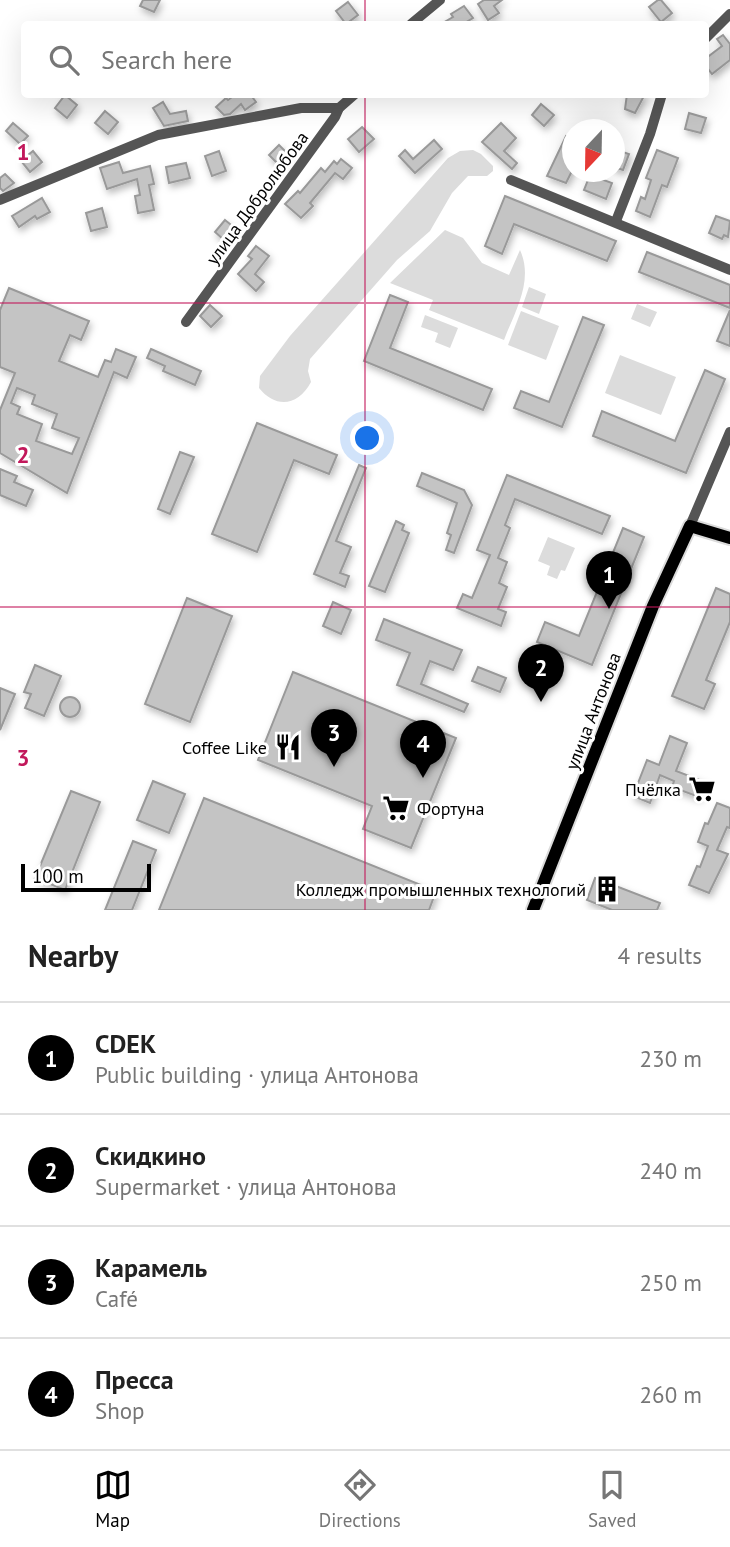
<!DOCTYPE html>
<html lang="en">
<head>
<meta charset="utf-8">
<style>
  :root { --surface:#fff; --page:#f6f6f6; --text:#222; --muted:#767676; --line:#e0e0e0; --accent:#000 }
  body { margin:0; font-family:"PT Sans",sans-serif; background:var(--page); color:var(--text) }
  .compass { position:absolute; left:562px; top:119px; width:63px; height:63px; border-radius:50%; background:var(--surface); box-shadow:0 7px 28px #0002; rotate:202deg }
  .scale { position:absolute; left:21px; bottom:18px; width:130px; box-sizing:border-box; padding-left:7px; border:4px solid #000; border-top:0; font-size:19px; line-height:24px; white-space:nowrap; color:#000; -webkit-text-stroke:5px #fff; paint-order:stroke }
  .you { position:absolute; left:368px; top:439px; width:24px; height:24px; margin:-18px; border:5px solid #fff; border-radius:50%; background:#1a73e8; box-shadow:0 0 0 10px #1a73e833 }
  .badge { display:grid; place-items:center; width:46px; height:46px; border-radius:50%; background:var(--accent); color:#fff; font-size:23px; font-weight:700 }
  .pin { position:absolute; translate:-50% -58px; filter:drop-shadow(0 2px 4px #0008) }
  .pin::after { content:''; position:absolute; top:37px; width:24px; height:21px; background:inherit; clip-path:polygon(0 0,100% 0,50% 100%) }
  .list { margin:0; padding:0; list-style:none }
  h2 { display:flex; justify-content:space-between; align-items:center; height:91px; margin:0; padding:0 28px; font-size:30px }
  h2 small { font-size:23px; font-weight:400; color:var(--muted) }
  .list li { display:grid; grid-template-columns:46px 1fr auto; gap:21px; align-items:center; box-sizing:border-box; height:112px; padding:0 28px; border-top:2px solid var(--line) }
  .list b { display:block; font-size:26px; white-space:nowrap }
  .list p { margin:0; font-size:23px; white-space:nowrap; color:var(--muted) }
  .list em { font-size:23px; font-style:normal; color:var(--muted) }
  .icon { flex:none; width:38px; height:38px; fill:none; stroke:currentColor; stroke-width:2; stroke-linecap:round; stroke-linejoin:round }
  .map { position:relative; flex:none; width:730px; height:910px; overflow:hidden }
  .search { position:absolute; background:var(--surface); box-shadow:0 7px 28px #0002; left:21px; right:21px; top:21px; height:77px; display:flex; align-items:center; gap:18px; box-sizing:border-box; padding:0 24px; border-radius:7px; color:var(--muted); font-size:26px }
  .sheet { height:539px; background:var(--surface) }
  nav { display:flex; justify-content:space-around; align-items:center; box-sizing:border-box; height:98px; border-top:2px solid var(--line); background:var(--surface); font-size:19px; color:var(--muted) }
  nav a { display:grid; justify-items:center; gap:4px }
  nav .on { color:var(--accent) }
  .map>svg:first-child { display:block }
</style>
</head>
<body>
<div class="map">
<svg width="730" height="910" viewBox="0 0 730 910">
  <defs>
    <filter id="shadow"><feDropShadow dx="2" dy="4" stdDeviation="3.5" flood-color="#0004"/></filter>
  </defs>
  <rect width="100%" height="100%" fill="#fff"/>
  <!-- green -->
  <g fill="#dcdcdc">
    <path d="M473,150L481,154L493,166V171L487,176H468L452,193L430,231L397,260L310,359L308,371L311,382C298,406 276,409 259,388L260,376L290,336L448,158L460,151Z"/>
    <path d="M445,230L463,238L482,263L509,275L520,250C534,281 515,311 504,340L429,310L433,300L390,283Z"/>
    <polygon points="529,287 546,294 539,314 522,307"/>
    <polygon points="637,304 657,312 650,327 631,319"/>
    <polygon points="521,311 559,326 546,360 508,345"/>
    <polygon points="425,315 458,328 450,348 435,342 438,333 421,327"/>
    <polygon points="620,355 676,377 661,415 605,393"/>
    <polygon points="548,537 575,548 565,571 561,570 557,579 547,575 550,566 538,561"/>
  </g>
  <!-- building -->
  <g fill="#c4c4c4" stroke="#999" stroke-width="2" fill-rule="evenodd" filter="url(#shadow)">
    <polygon points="143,0 160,0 154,12 140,6"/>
    <polygon points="484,0 502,0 494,6 499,13 488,20 478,4"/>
    <polygon points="658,0 661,0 672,13 661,22 649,7"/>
    <polygon points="348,2 358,15 346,24 336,11"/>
    <polygon points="464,6 473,18 463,24 441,24 453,17 451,14"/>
    <polygon points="723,35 730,44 730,60 712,74 705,65 705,59 722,46 717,39"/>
    <polygon points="236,94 250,94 256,102 245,110 241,104 230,114 224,115 216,107 226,98 228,100"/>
    <polygon points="627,94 645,94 635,113 625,109"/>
    <polygon points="65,95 77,105 67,118 55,108"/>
    <polygon points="163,102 170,114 186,111 188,121 164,126 153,108"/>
    <polygon points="541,104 554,115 544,126 532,115"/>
    <polygon points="105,111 118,122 108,134 95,123"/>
    <polygon points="689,113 706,118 701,133 685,129"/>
    <polygon points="13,123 28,136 20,144 6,131"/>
    <polygon points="501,123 516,138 504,151 517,163 512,169 482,142"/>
    <polygon points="362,127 374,139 359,152 348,139"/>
    <polygon points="566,136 572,139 572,171 566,183 547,176"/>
    <polygon points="434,140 442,149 415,173 399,156 405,150 413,159"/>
    <polygon points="279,145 289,155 279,165 269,155"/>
    <polygon points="614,149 629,154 623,170 614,167"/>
    <polygon points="657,150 678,158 667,187 662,185 650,217 636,211 641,197 645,199 651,180 646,178"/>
    <polygon points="33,151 42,162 30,172 21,161"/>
    <polygon points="219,151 226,171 212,176 205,156"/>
    <polygon points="341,159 352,168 343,179 335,173 310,203 313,206 301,218 285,204 298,191 300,193 321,168 325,172 334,161 337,164"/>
    <polygon points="119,162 123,173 150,166 154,184 149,185 154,210 138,213 135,196 140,195 137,179 107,189 100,168"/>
    <polygon points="186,163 190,178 169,183 166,167"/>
    <polygon points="5,174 14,183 3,191 0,188 0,178"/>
    <polygon points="590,175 612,183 606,199 584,190"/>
    <polygon points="505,196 616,241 607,261 514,224 502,254 485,246"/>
    <polygon points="42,198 50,212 37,219 35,216 19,227 12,216"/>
    <polygon points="102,208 107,227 91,231 86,213"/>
    <polygon points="716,216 730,221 728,237 724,235 722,239 709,233"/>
    <polygon points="225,220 235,228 224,240 215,232"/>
    <polygon points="256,246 269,256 255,274 264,282 256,291 238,274 252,259 248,256"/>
    <polygon points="647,252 730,285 730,308 639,272"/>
    <path d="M9,288L89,321L81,340L70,335L59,361L98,377L105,360L111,362L116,349L136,357L127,378L114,372L67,493L0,453V410L15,373L0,367V310ZM17,388L35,395L32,404L57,414L52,428L79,438L72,454L36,441L42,424L17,414L20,407L11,403Z"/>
    <polygon points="390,295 408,302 390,348 492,389 483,410 364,361"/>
    <polygon points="210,305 222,316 211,327 200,316"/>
    <polygon points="730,310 730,346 717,341"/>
    <polygon points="583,317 604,325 562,427 514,408 521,391 549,402"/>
    <polygon points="151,349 201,371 195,385 163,371 165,366 147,358"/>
    <polygon points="705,370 725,379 686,473 593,436 602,411 675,441"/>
    <polygon points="257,423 337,455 329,474 294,460 257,552 212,534"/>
    <polygon points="180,452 194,457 170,514 158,509"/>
    <polygon points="359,465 366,468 336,541 351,547 340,573 349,576 345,587 314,574"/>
    <polygon points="0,469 17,476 14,482 33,490 26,506 0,495"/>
    <polygon points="422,473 464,490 472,505 454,553 446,550 451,535 447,533 457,503 417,486"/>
    <polygon points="507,475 610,516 602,534 515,499 505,525 510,528 498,558 507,562 499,583 507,587 498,609 506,612 501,626 457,608 463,594 472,598 490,555 477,550"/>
    <polygon points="396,521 404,525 402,530 409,533 385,592 369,586"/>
    <polygon points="623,528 644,537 592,665 537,642 545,622 579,636"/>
    <polygon points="716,588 730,594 730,622 706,680 715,684 704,709 672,696"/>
    <polygon points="187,598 232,616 190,722 145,704"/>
    <polygon points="333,602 351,610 341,634 323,626"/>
    <polygon points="384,619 462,650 453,670 430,661 421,684 468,704 464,712 397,685 410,653 376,640"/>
    <polygon points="35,665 61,676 44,716 25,708 31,694 24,692"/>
    <polygon points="478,667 506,678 500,692 472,681"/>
    <polygon points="293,672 456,738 411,848 363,829 372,806 258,760"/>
    <polygon points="0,688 15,694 0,730"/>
    <circle cx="70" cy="707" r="10"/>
    <polygon points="670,736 687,743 676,771 705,782 699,797 672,787 674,781 660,775 650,803 633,796 647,760 659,765"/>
    <polygon points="153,781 185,794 169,833 137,820"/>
    <polygon points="71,791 100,802 65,890 35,878"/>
    <polygon points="204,798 436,891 429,910 159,910"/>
    <polygon points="717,803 730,808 730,828 727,827 717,850 728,854 709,893 689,885 697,866 700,867 708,846 698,842 705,823 708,824"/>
    <polygon points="133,841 156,850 132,910 105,910"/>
    <polygon points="595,878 660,903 657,910 612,910 587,900"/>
  </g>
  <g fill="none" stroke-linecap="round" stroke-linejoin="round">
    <!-- major casing -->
    <g stroke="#dbdbdb" stroke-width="16">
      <polyline id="major" points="533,910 653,606 690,526 730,538"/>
    </g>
    <!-- minor -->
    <g stroke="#555" stroke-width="10">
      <polyline points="411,24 440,0"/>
      <polyline points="706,38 730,14"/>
      <polyline points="511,180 730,270"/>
      <polyline points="0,200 158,135 301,108 339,108"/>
      <polyline points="616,221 650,134 662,94"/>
      <polyline points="186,322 335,117 339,108 355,94"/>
      <polyline points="690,526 730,432"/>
    </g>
    <!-- major -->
    <use href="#major" stroke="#000" stroke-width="12"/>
  </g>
  <!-- grid -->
  <path fill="none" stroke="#c2185b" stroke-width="2" stroke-opacity="0.55" d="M365,0V24M365,94V910M0,303H730M0,607H730"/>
  <!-- icons -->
  <defs>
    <g id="restaurant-bare" transform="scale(2.1)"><path d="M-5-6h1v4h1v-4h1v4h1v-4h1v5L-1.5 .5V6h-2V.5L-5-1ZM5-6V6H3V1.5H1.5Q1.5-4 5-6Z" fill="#000" stroke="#fff" stroke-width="2.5" paint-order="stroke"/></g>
    <g id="supermarket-bare" transform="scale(2.1)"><path d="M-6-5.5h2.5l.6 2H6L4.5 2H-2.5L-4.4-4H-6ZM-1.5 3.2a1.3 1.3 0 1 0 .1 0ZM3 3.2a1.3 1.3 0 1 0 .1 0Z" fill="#000" stroke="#fff" stroke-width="2.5" paint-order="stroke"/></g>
    <g id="building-bare" transform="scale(2.1)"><path d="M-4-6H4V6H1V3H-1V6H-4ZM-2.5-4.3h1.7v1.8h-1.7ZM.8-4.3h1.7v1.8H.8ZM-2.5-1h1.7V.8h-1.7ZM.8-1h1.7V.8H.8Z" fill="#000" stroke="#fff" stroke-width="2.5" paint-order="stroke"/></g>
  </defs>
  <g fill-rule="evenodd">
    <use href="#restaurant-bare" x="288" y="747"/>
    <use href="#supermarket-bare" x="702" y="789"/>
    <use href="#supermarket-bare" x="396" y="808"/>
    <use href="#building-bare" x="607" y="889"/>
  </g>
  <g text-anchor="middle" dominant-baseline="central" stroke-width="6" stroke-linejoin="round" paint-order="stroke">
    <!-- street labels -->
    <g font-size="18" fill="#000" stroke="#fff">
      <text transform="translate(257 198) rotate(-54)">улица Добролюбова</text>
      <text transform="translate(593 711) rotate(-69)">улица Антонова</text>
    </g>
    <!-- poi labels -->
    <g font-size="18" fill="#000" stroke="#fff" text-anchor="end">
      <text x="267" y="747">Coffee Like</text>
      <text x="681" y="789">Пчёлка</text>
      <text x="417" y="808" text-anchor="start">Фортуна</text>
      <text x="586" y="889">Колледж промышленных технологий</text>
    </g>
  </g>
  <g font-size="23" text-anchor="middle" font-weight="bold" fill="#c2185b" stroke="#fff" stroke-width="6" stroke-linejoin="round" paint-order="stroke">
    <text x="23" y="160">1</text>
    <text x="23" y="463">2</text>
    <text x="23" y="766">3</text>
  </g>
</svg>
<svg class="compass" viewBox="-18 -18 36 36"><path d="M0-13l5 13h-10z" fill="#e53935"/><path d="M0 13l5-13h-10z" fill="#767676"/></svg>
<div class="scale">100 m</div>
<div class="you"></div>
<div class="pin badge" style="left:609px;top:609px">1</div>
<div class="pin badge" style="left:541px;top:702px">2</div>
<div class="pin badge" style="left:334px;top:767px">3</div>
<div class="pin badge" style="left:423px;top:778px">4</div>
<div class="search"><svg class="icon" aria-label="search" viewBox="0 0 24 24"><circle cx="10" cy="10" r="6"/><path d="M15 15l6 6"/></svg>Search here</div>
</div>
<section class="sheet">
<h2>Nearby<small>4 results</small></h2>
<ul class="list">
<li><span class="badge">1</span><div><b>CDEK</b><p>Public building · улица Антонова</p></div><em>230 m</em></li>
<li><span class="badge">2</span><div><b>Скидкино</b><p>Supermarket · улица Антонова</p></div><em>240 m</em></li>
<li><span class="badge">3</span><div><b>Карамель</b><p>Café</p></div><em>250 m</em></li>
<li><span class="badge">4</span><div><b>Пресса</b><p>Shop</p></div><em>260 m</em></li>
</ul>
</section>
<nav>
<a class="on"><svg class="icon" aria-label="map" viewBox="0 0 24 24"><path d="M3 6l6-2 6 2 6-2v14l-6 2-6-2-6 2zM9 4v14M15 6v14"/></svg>Map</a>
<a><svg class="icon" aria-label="directions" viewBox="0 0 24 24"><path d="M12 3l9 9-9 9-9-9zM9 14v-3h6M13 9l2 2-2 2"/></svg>Directions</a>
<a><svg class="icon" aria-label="saved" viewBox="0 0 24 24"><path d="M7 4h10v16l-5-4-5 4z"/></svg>Saved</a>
</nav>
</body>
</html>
